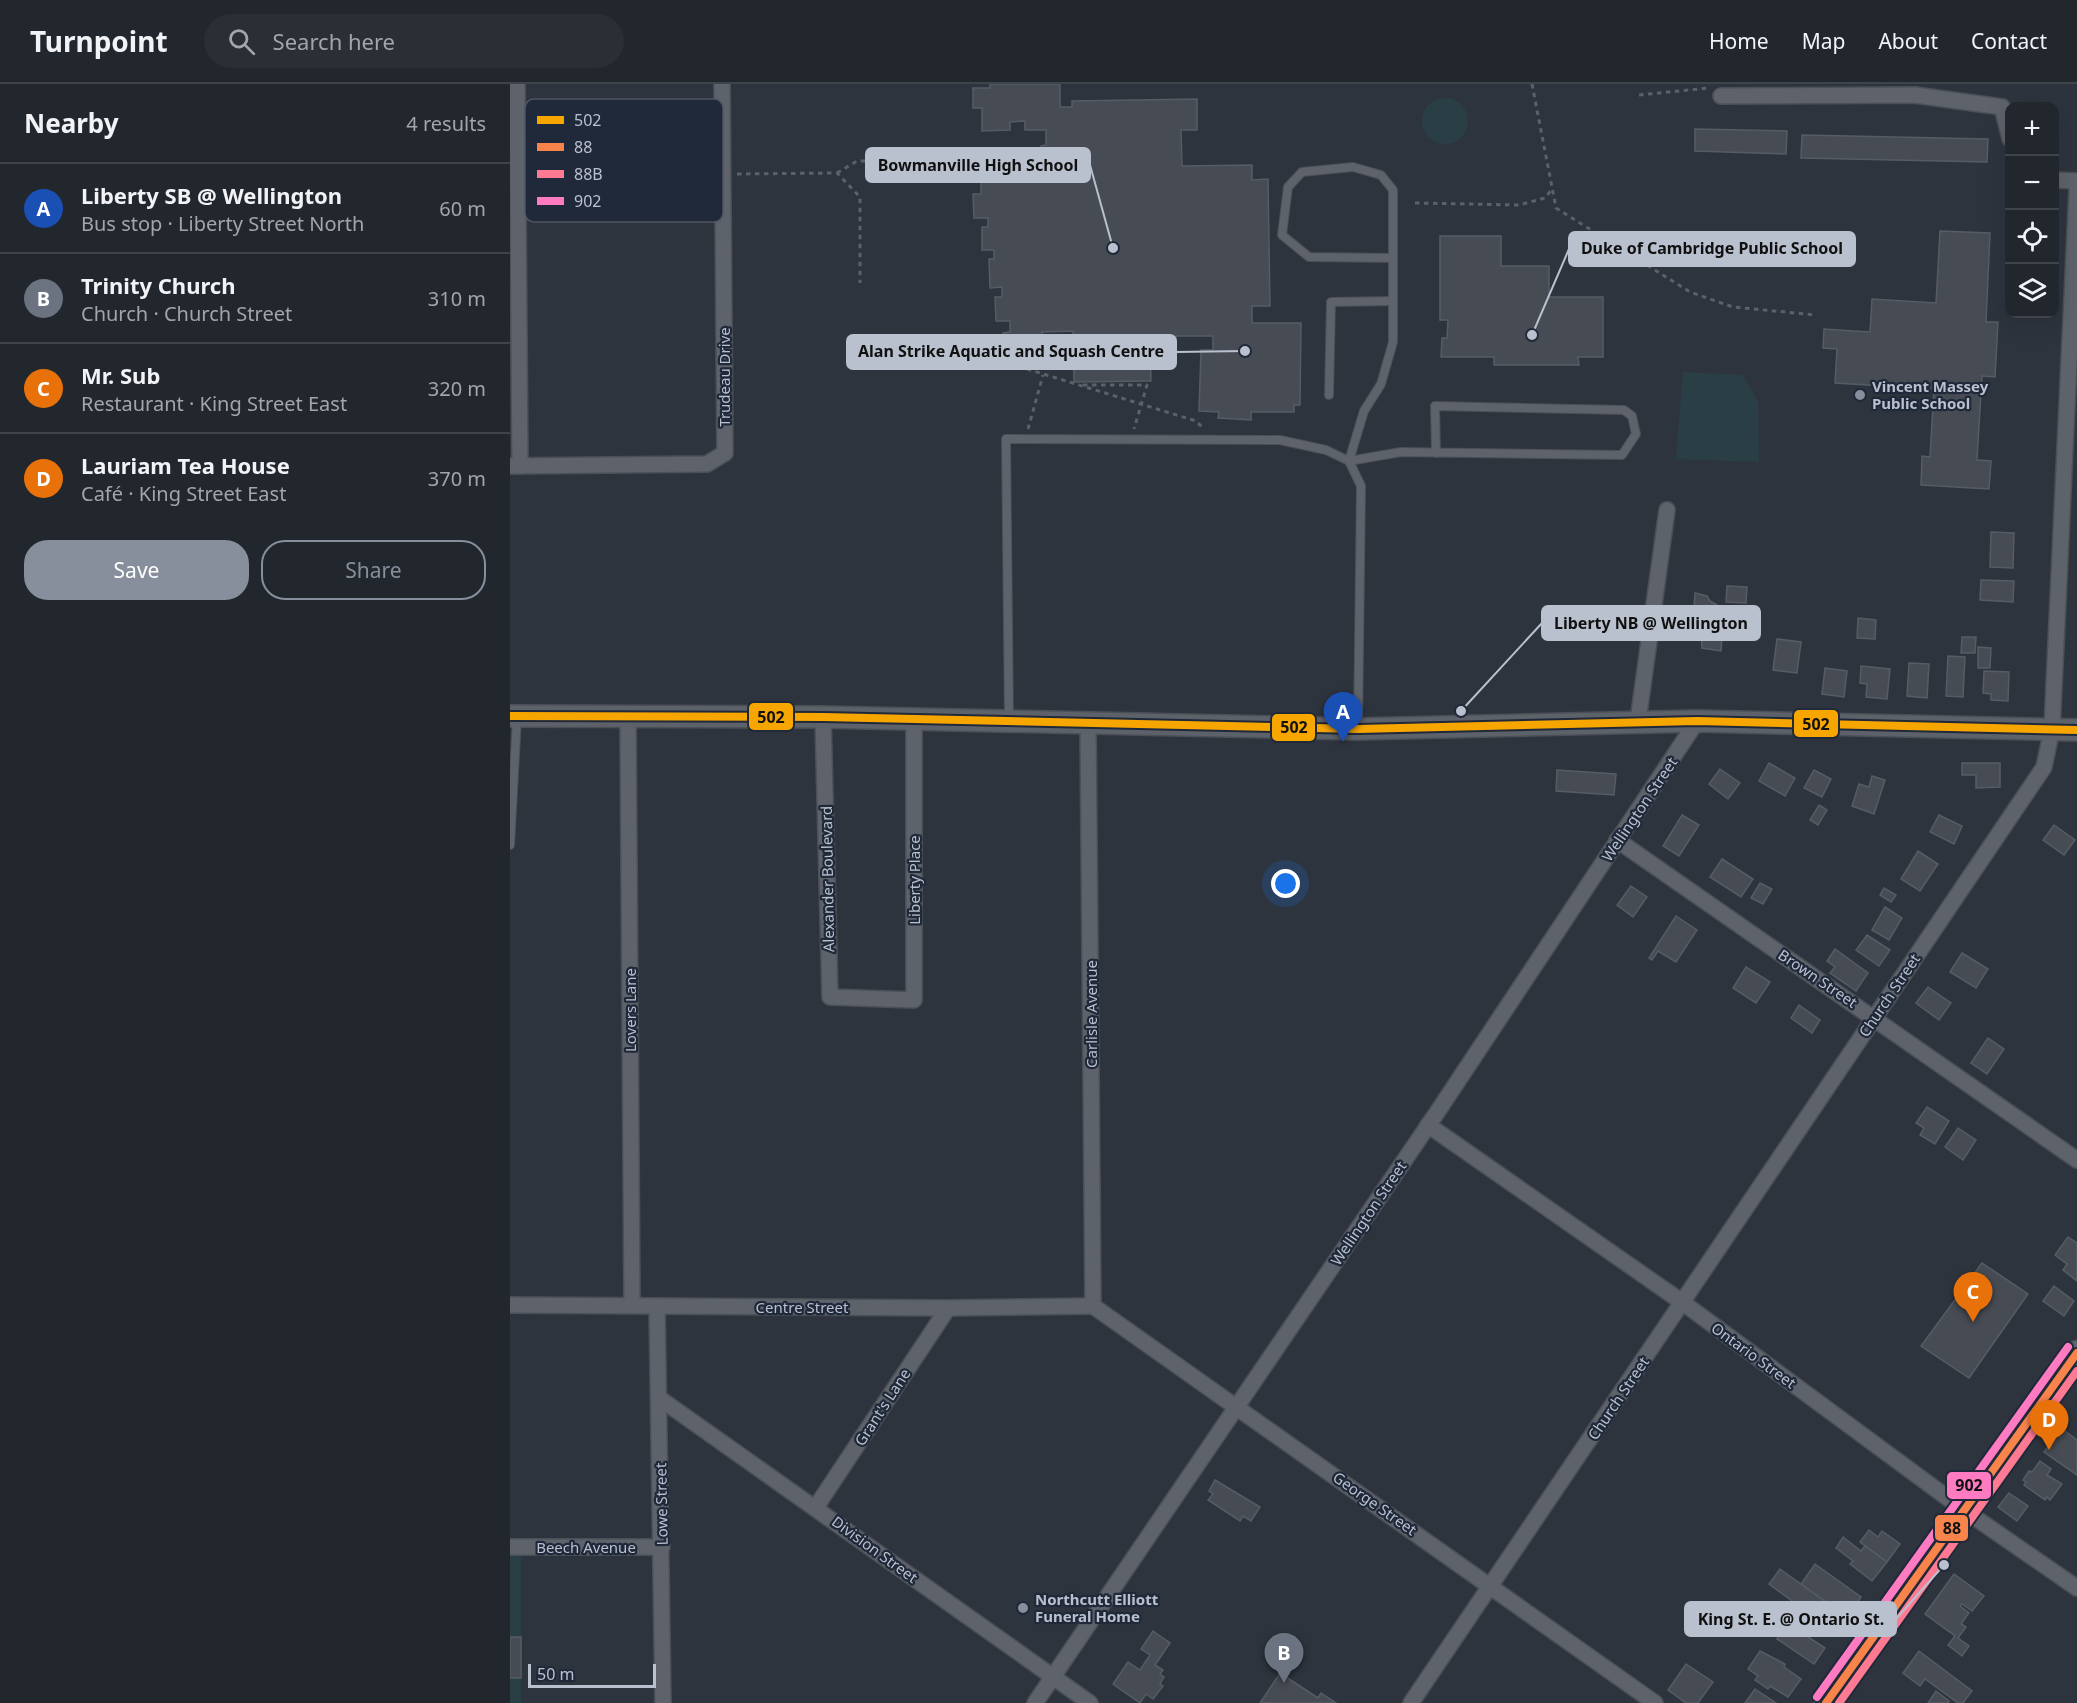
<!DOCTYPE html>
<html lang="en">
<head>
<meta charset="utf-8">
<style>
  :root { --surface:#22272e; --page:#2a2f36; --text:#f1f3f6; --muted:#a2a5aa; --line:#3f444a; --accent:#888f9c }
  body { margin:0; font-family:"Noto Sans",sans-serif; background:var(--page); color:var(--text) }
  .controls { position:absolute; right:18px; top:18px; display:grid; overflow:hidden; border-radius:12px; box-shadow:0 6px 24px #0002 }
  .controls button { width:54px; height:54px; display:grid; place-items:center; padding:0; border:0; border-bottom:2px solid var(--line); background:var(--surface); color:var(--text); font:30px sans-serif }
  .scale { position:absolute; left:18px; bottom:15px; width:128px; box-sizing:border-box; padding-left:6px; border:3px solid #b9c0ce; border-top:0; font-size:16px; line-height:21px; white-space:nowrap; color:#b9c0ce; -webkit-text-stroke:4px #20293a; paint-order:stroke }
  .you { position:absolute; left:776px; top:800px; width:21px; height:21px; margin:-15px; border:4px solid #fff; border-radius:50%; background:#1a73e8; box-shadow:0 0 0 9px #1a73e833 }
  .badge { display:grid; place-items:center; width:39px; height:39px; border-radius:50%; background:var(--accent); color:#fff; font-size:20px; font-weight:700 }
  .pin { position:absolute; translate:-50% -50px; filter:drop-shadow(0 2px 3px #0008) }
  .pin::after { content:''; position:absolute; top:32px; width:21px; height:18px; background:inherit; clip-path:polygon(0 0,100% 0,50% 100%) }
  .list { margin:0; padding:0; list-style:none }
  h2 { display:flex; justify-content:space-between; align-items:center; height:78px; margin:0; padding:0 24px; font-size:26px }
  h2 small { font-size:20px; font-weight:400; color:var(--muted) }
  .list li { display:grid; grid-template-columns:39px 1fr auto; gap:18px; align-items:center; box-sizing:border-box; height:90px; padding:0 24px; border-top:2px solid var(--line) }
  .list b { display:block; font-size:22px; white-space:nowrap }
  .list p { margin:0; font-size:20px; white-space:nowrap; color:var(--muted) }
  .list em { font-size:20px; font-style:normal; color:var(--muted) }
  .actions { display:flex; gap:12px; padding:18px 24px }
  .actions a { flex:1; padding:14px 0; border:2px solid var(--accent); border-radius:24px; text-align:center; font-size:21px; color:var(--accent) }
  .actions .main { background:var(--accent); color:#fff }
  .icon { flex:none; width:33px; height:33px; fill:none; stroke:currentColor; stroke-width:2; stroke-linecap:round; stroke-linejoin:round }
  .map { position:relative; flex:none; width:1567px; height:1619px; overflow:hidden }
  header { display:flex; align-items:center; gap:36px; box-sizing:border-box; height:84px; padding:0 30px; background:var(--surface); border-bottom:2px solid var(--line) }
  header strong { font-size:28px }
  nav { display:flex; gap:33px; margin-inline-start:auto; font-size:21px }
  .search { width:420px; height:54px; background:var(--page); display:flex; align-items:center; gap:15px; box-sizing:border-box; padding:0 21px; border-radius:33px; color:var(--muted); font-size:22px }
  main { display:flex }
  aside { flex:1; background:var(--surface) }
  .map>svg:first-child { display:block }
</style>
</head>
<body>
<header>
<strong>Turnpoint</strong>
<div class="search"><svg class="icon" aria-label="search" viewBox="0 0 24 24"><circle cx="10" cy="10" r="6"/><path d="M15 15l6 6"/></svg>Search here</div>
<nav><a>Home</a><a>Map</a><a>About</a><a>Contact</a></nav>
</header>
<main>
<aside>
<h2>Nearby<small>4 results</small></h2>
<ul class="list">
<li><span class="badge" style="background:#1a4fb4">A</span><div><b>Liberty SB @ Wellington</b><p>Bus stop · Liberty Street North</p></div><em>60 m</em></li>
<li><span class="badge" style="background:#6b7280">B</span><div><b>Trinity Church</b><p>Church · Church Street</p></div><em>310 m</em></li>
<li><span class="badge" style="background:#e8710a">C</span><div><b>Mr. Sub</b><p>Restaurant · King Street East</p></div><em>320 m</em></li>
<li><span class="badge" style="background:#e8710a">D</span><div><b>Lauriam Tea House</b><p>Café · King Street East</p></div><em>370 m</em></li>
</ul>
<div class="actions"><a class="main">Save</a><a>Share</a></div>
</aside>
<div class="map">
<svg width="1567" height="1619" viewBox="0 0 1567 1619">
  <rect width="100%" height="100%" fill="#2e343e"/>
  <!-- green -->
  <g fill="#2a3f45">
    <circle cx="935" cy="37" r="23"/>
    <polygon points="1173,288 1232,291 1248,317 1249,378 1166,375"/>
    <rect x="0" y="1472" width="11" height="147"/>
  </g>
  <!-- building -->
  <g fill="#474c54" stroke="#565c65" stroke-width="1.5">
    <polygon points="480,0 550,0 550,23 562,23 562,17 687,15 687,46 671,46 672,82 742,81 742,96 758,95 760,222 742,222 742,239 791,239 790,321 784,321 784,328 741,328 741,336 708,334 709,328 689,327 691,266 703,266 703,252 666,252 666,257 655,258 654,252 640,253 641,297 564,298 563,247 532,248 533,270 494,271 493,249 500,248 500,237 486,237 485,213 492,213 492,203 480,204 479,175 484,175 484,166 472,166 472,143 478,143 478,134 464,134 463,110 471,110 471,97 478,97 478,81 531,80 531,62 536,61 536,46 515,46 515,37 500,38 500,46 472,47 472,24 463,24 463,4 480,4"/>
    <polygon points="1185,45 1277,47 1276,70 1185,67"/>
    <polygon points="1292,51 1478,55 1477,78 1291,74"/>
    <polygon points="1430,147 1480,149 1476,238 1488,238 1485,293 1472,292 1467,376 1481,377 1479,405 1411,401 1412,372 1420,373 1424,305 1325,299 1327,265 1313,264 1314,245 1360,248 1362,215 1426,219"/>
    <polygon points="930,152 991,152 991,182 1039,182 1039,213 1093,213 1093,273 1068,273 1069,281 984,281 984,273 931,273 932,254 937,254 938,236 930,236"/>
    <polygon points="1481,448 1504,449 1503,484 1480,483"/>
    <polygon points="1471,496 1504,497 1503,518 1470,516"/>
    <polygon points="1217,502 1237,503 1236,519 1216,518"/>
    <polygon points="1185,509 1197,512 1200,517 1207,521 1206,539 1213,539 1211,567 1192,564 1191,547 1183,540"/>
    <polygon points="1348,534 1366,536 1365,555 1347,554"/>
    <polygon points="1452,553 1466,553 1465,569 1451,569"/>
    <polygon points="1267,555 1291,558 1287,589 1263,586"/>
    <polygon points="1468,563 1481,564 1480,584 1468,584"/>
    <polygon points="1438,572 1455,573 1453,613 1436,612"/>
    <polygon points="1399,579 1419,580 1417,614 1397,612"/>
    <polygon points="1351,582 1380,585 1377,615 1356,613 1357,600 1350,599"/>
    <polygon points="1315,584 1337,587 1334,613 1312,610"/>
    <polygon points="1474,587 1499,588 1498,617 1481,616 1481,610 1473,609"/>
    <polygon points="1259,679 1285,694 1275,712 1249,697"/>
    <polygon points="1452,679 1490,679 1490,703 1466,704 1466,691 1452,691"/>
    <polygon points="1210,685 1230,699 1218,715 1199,700"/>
    <polygon points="1047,686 1106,690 1104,711 1046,707"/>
    <polygon points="1304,686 1321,695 1312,713 1294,704"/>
    <polygon points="1362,692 1375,696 1364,730 1342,722 1349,700 1359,703"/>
    <polygon points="1309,721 1317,726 1308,741 1300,736"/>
    <polygon points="1172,731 1189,741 1169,772 1153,762"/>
    <polygon points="1429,731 1452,742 1444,760 1420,748"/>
    <polygon points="1544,741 1565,756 1554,771 1533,756"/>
    <polygon points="1408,767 1428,780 1410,807 1391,795"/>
    <polygon points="1212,775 1243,795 1231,813 1200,793"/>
    <polygon points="1250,799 1262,805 1253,820 1241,814"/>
    <polygon points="1121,802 1137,813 1123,833 1107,821"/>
    <polygon points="1374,804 1386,811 1381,818 1370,811"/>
    <polygon points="1375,823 1392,834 1379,856 1362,846"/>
    <polygon points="1166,832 1187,846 1166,878 1148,867 1142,876 1139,874"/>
    <polygon points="1357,851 1380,866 1369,882 1346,866"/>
    <polygon points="1325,865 1358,889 1346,907 1320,889 1325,883 1317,877"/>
    <polygon points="1452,869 1478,885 1466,904 1440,888"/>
    <polygon points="1236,883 1260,898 1246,919 1223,904"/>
    <polygon points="1418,903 1441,919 1429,936 1406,919"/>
    <polygon points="1289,921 1310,936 1302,949 1281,934"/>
    <polygon points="1478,954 1494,965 1477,990 1461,979"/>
    <polygon points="1417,1023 1439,1037 1425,1060 1410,1051 1414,1044 1406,1039"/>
    <polygon points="1448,1044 1466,1056 1453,1076 1435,1063"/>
    <polygon points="1558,1153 1567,1159 1567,1197 1553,1186 1557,1180 1545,1171"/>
    <polygon points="1472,1179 1518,1210 1459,1294 1411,1262"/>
    <polygon points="1544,1202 1564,1217 1554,1232 1533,1217"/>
    <polygon points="1551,1344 1567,1356 1567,1391 1534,1368"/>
    <polygon points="1530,1377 1541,1385 1537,1391 1552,1400 1540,1416 1537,1413 1535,1416 1514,1401 1516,1398 1513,1396 1519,1387 1522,1388"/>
    <polygon points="705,1396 750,1423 741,1437 733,1432 730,1437 698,1416 703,1410 699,1407"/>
    <polygon points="1499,1409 1518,1422 1507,1437 1488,1423"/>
    <polygon points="1359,1446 1368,1453 1372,1447 1390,1460 1377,1478 1350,1458"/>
    <polygon points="1333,1453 1351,1467 1355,1462 1377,1478 1362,1497 1340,1480 1343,1477 1326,1464"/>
    <polygon points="1305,1480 1351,1513 1337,1534 1291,1500"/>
    <polygon points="1270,1485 1320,1521 1308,1536 1259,1500"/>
    <polygon points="1444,1490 1474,1512 1462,1527 1452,1520 1450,1522 1459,1529 1451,1540 1456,1543 1448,1554 1459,1562 1452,1572 1438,1561 1445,1552 1415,1530"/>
    <polygon points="1277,1539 1315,1564 1304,1580 1267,1555"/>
    <polygon points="643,1547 660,1559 645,1581 653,1586 650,1590 654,1593 650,1600 653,1602 643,1615 636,1610 630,1619 603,1600 618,1578 630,1586 640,1571 631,1565"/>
    <rect x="0" y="1553" width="11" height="41"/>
    <polygon points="1250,1567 1275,1580 1274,1583 1291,1595 1278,1613 1260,1602 1258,1605 1245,1596 1248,1592 1238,1585"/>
    <polygon points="1409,1567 1462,1607 1453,1619 1448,1619 1415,1595 1410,1602 1393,1589"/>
    <polygon points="1176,1580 1203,1598 1188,1619 1176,1619 1158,1606"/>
    <polygon points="770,1589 808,1614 811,1609 826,1619 750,1619"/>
    <polygon points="1245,1605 1266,1619 1235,1619"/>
    <polygon points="1426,1607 1439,1617 1438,1619 1418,1619"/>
  </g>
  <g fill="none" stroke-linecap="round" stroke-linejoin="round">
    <!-- lane casing -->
    <g stroke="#4b4f56" stroke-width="10">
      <g id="lane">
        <polyline points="883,174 799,173 772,151 778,103 792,88 843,83 871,91 883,106 883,258 871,300 854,327 839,377 891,368 1112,371 1126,350 1122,332 1114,326 925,322 926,369"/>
        <polyline points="819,311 821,218 883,217"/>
        <polyline points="499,635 496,355 770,356 816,366 839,377 851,402 848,644"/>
        <polyline points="0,761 7,634"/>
      </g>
    </g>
    <!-- street casing -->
    <g stroke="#4b4f56" stroke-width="18">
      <g id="street">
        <polyline points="7,0 10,382"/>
        <polyline points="1211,12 1405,11 1492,23 1500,55"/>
        <polyline points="1544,96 1567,97"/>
        <polyline points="0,382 197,380 215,369 212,0"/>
        <polyline points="118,632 122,1221"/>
        <polyline points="313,633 320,913 404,916 404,636"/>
        <polyline points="1128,637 1157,426"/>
        <polyline points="578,638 583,1222"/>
        <polyline points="1107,756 1567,1076"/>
        <polyline points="918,1041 1172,1218 1454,1426 1567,1504"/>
        <polyline points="0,1221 438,1224 583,1222"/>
        <polyline points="147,1222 153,1619"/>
        <polyline points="583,1222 1145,1619"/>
        <polyline points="149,1314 580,1619"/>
        <polyline points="306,1423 438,1224"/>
        <polyline points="0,1463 152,1463"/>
        <polyline points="525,1619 928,1027 1187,637"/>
        <polyline points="901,1619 1534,683 1542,645 1567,105"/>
      </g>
    </g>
    <!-- secondary casing -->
    <g stroke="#4b4f56" stroke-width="24">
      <polyline id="secondary" points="0,632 313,633 848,645 1187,637 1567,646"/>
    </g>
    <!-- primary casing -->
    <g stroke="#4c515b" stroke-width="27">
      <polyline id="primary" points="1316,1619 1567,1269"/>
    </g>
    <!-- path -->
    <g stroke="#5b6168" stroke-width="3" stroke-dasharray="4.5 4.5" stroke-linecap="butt">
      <polyline points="1022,0 1046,124 1180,208 1223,223 1306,231"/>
      <polyline points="1129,11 1199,4"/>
      <polyline points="327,89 347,77 445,77"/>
      <polyline points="227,90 327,89 350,113 350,199"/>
      <polyline points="905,119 1009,121 1035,114 1042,105"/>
      <polyline points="491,277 686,337 693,344"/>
      <polyline points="573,301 637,301 624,345"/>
      <polyline points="518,345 533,291"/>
    </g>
    <!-- lane -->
    <use href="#lane" stroke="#5e626b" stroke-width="8"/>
    <!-- street -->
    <use href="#street" stroke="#5e626b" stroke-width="15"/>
    <!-- secondary -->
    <use href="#secondary" stroke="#5d6169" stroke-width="21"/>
    <!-- primary -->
    <use href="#primary" stroke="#60656d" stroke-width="24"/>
    <!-- bus-1 casing -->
    <g stroke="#20293a" stroke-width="12">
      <polyline id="bus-1" points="0,632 313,633 848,645 1187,637 1567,646"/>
    </g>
    <!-- bus-2 casing -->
    <g stroke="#20293a" stroke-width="12">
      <polyline id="bus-2" points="1316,1619 1567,1269"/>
    </g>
    <!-- bus-3 casing -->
    <g stroke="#20293a" stroke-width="12">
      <polyline id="bus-3" points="1329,1619 1567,1287"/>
    </g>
    <!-- bus-4 casing -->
    <g stroke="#20293a" stroke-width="12">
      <polyline id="bus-4" points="1307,1613 1558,1263"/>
    </g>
    <!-- bus-1 -->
    <use href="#bus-1" stroke="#f7a600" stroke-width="8"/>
    <!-- bus-2 -->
    <use href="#bus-2" stroke="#f8844c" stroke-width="8"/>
    <!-- bus-3 -->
    <use href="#bus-3" stroke="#fe7a93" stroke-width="8"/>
    <!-- bus-4 -->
    <use href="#bus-4" stroke="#fe7ac1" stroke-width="8"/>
  </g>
  <!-- markers -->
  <g fill="#888f9c" stroke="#20293a" stroke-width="2">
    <circle cx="1350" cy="311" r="6"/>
    <circle cx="513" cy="1524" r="6"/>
  </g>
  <g text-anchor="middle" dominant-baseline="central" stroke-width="4.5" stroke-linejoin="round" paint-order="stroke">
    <!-- street labels -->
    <g font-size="15" fill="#b9c0ce" stroke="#20293a">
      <text transform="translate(214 293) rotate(-90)">Trudeau Drive</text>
      <text transform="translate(1129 725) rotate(-56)">Wellington Street</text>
      <text transform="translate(317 795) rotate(-91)">Alexander Boulevard</text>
      <text transform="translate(404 796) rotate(-90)">Liberty Place</text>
      <text transform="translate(1308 894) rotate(34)">Brown Street</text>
      <text transform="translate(1379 911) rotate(-56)">Church Street</text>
      <text transform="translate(120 926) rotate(-90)">Lovers Lane</text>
      <text transform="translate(581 930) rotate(-90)">Carlisle Avenue</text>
      <text transform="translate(858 1129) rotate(-56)">Wellington Street</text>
      <text x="292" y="1223">Centre Street</text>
      <text transform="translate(1244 1271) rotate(36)">Ontario Street</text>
      <text transform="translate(1108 1314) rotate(-56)">Church Street</text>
      <text transform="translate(372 1323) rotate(-57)">Grant's Lane</text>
      <text transform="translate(865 1419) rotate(35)">George Street</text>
      <text transform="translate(151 1420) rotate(-91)">Lowe Street</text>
      <text x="76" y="1463">Beech Avenue</text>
      <text transform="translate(365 1465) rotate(36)">Division Street</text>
    </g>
    <!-- poi labels -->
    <g font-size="15" font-weight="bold" fill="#b9c0ce" stroke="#20293a" text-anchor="start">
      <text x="1362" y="302">Vincent Massey<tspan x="1362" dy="17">Public School</tspan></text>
      <text x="525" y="1515">Northcutt Elliott<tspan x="525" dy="17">Funeral Home</tspan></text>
    </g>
  </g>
  <!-- legend -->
  <rect x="15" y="15" width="198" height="123" rx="9" fill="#20293a" stroke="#4e5666" stroke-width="1.5"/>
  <rect x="27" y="32" width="27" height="8" fill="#f7a600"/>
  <rect x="27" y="59" width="27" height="8" fill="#f8844c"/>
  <rect x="27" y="86" width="27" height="8" fill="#fe7a93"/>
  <rect x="27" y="113" width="27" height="8" fill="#fe7ac1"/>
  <g font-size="16" fill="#b9c0ce">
    <text x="64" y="42">502</text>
    <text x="64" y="69">88</text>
    <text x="64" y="96">88B</text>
    <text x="64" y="123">902</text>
  </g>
  <!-- callouts -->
  <path fill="none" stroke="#b9c0ce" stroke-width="2" d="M603 164L580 81M1022 251L1059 165M735 267L666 268M951 627L1032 539M1434 1481L1386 1535"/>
  <g fill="#b9c0ce" stroke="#20293a" stroke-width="2">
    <circle cx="603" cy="164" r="6"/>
    <circle cx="1022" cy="251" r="6"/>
    <circle cx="735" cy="267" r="6"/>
    <circle cx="951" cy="627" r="6"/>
    <circle cx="1434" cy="1481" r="6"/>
  </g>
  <g fill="#b9c0ce" stroke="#b9c0ce" stroke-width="2">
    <rect x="356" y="64" width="224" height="34" rx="6"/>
    <rect x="1059" y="148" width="286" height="34" rx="6"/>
    <rect x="337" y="251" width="329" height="34" rx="6"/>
    <rect x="1032" y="522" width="218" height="34" rx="6"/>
    <rect x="1175" y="1518" width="211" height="34" rx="6"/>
  </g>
  <g font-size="16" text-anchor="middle" font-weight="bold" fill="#111">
    <text x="468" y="87">Bowmanville High School</text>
    <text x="1202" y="170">Duke of Cambridge Public School</text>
    <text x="501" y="273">Alan Strike Aquatic and Squash Centre</text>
    <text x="1141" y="545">Liberty NB @ Wellington</text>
    <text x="1281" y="1541">King St. E. @ Ontario St.</text>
  </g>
  <g stroke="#20293a" stroke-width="2">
    <rect x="238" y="618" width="46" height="29" rx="6" fill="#f7a600"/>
    <rect x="1283" y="625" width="46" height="29" rx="6" fill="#f7a600"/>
    <rect x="761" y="629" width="45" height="29" rx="6" fill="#f7a600"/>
    <rect x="1436" y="1387" width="46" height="29" rx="6" fill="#fe7ac1"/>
    <rect x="1424" y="1430" width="35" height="28" rx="6" fill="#f8844c"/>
  </g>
  <g font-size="16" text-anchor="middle" font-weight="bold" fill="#111">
    <text x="261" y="639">502</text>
    <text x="1306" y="646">502</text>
    <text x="784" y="649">502</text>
    <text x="1459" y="1407">902</text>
    <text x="1442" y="1450">88</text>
  </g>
</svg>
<div class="controls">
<button>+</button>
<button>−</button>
<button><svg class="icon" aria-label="locate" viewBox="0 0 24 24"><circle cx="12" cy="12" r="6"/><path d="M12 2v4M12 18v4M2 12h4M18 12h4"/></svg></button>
<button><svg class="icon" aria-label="layers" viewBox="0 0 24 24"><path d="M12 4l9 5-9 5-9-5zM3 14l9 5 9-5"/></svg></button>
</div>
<div class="scale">50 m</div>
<div class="you"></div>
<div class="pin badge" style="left:833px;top:658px;background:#1a4fb4">A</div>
<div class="pin badge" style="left:774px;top:1599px;background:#6b7280">B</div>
<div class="pin badge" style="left:1463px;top:1238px;background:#e8710a">C</div>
<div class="pin badge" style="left:1539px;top:1366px;background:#e8710a">D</div>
</div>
</main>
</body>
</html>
